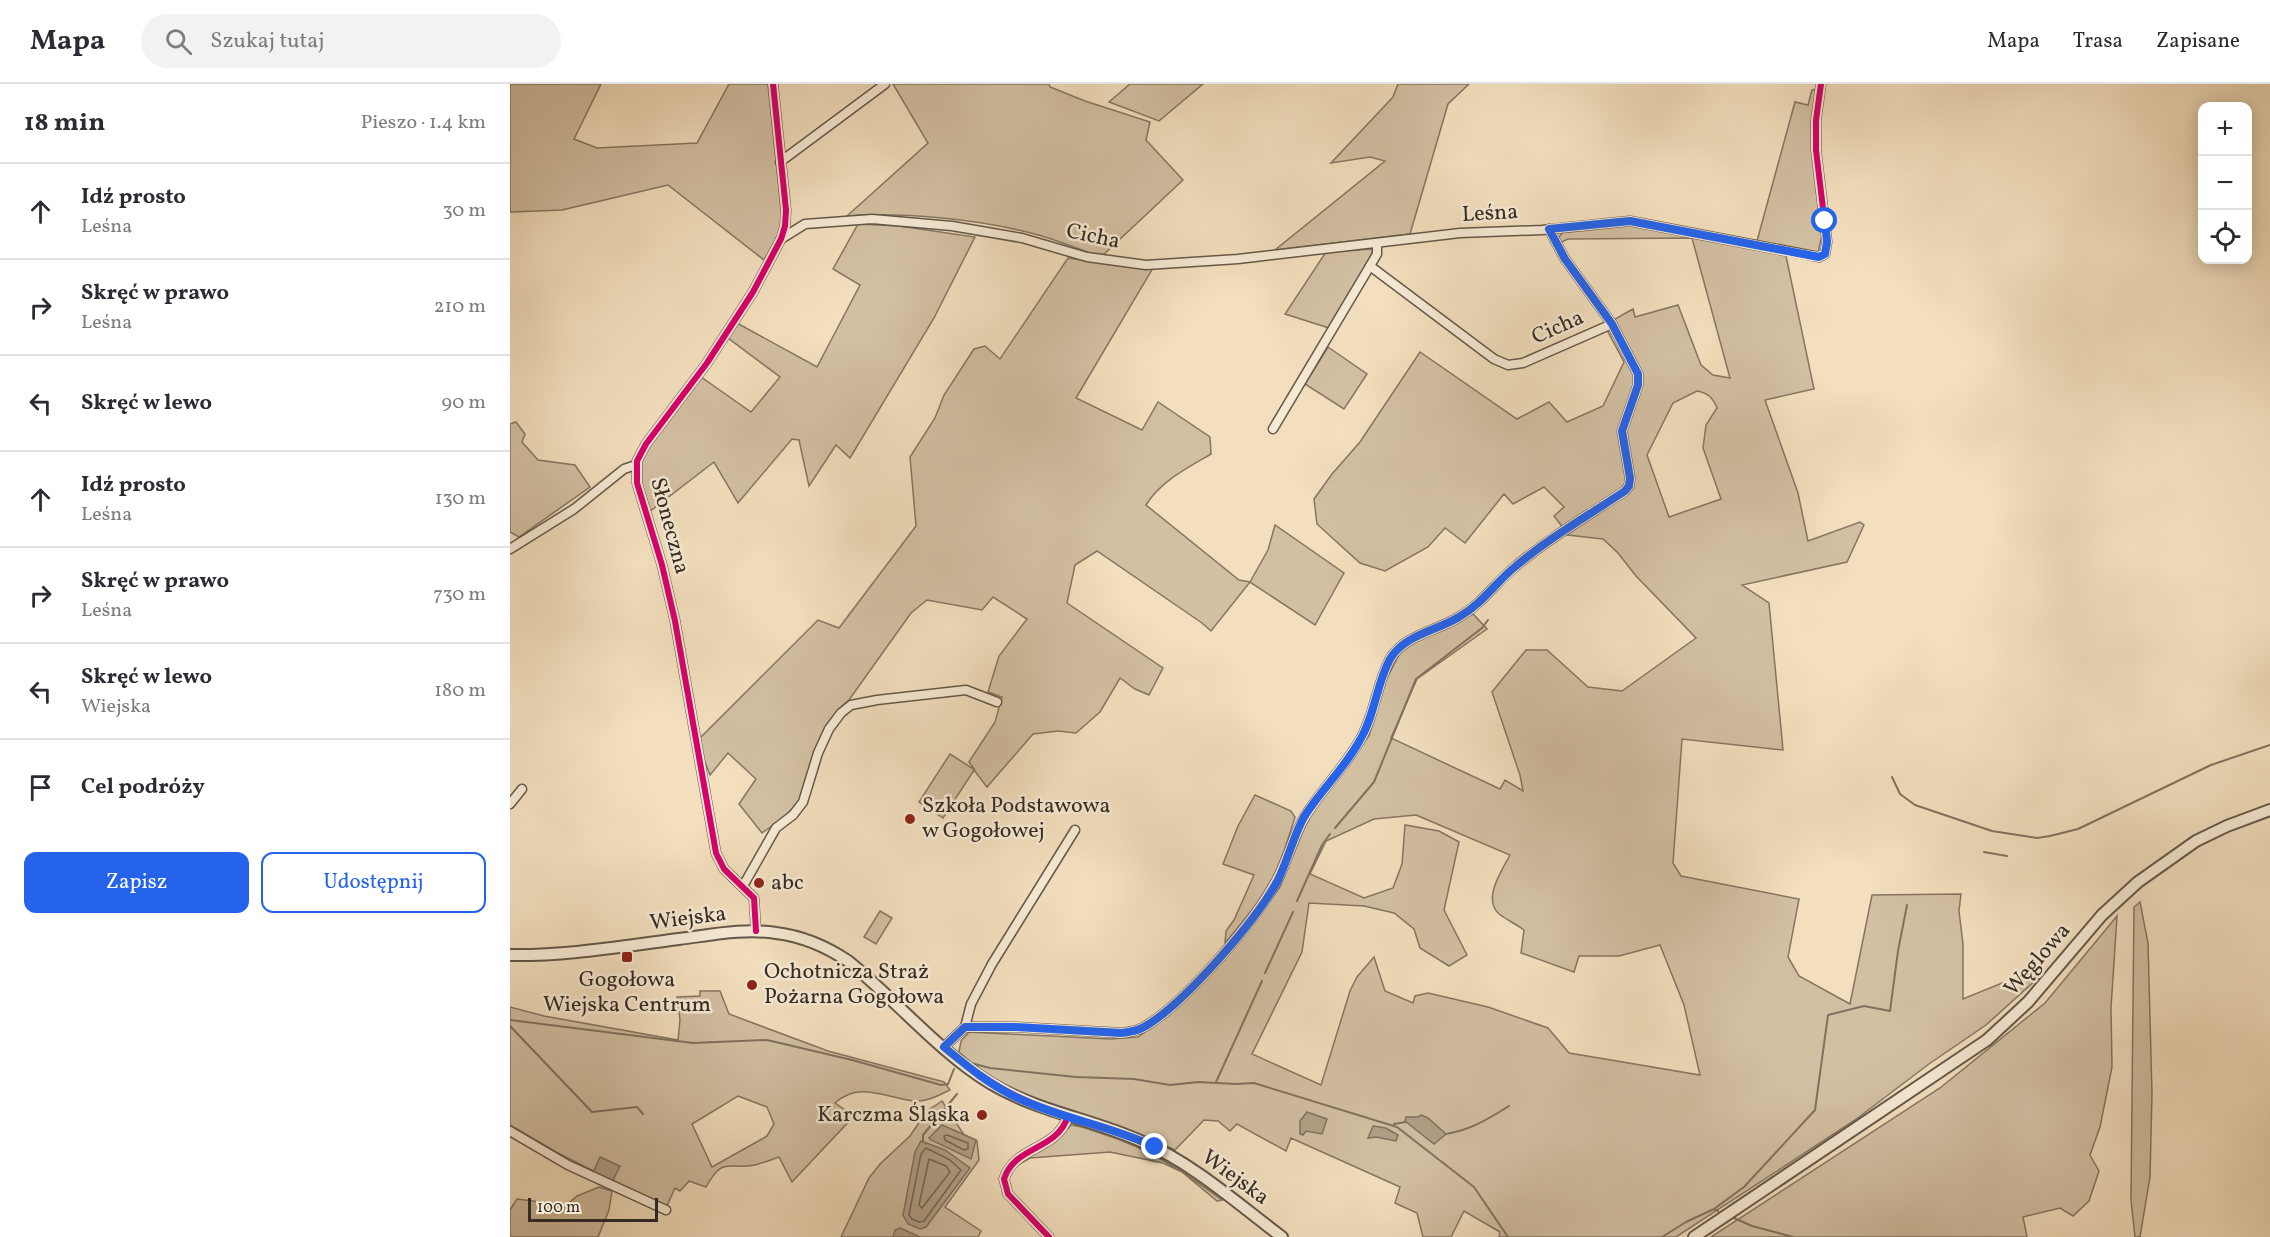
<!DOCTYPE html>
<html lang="pl">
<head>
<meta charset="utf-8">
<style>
  :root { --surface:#fff; --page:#f2f2f3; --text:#2b2b33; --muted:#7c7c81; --line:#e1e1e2; --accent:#2563eb }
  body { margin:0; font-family:Vollkorn,serif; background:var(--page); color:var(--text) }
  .controls { position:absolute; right:18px; top:18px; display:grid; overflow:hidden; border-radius:12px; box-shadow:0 3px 15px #0003 }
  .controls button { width:54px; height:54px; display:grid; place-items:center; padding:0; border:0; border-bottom:2px solid var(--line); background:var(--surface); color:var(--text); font:30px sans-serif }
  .scale { position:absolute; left:18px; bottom:15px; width:130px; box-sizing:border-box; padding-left:6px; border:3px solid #352b22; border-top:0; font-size:16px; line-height:21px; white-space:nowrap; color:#352b22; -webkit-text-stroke:4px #f7ead5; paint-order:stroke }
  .stop { position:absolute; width:18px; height:18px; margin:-14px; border:4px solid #2563eb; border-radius:50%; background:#fff }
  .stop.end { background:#2563eb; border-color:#fff; box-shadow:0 2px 6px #0008 }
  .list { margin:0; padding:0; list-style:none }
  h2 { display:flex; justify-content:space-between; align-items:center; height:78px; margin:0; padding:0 24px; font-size:26px }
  h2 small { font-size:20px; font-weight:400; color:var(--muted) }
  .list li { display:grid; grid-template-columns:39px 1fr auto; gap:18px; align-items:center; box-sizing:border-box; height:96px; padding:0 24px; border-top:2px solid var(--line) }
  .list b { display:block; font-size:22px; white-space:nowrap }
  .list p { margin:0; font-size:20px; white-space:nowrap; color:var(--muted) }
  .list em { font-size:20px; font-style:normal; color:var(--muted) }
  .actions { display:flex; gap:12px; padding:18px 24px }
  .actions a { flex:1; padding:14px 0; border:2px solid var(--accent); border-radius:12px; text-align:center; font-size:21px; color:var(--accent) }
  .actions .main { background:var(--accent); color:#fff }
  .icon { flex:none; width:33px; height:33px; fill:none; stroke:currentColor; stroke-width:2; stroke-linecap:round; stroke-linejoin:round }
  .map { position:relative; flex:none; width:1760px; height:1153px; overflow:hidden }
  header { display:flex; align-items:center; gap:36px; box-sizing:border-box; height:84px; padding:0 30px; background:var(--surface); border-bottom:2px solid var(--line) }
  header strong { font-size:28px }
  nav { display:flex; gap:33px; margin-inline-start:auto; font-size:21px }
  .search { width:420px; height:54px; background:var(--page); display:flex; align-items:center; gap:15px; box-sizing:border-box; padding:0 21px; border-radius:33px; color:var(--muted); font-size:22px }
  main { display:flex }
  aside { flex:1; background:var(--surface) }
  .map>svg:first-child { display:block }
</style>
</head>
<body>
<header>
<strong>Mapa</strong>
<div class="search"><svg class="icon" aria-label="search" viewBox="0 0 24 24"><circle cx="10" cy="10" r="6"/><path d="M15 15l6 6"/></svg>Szukaj tutaj</div>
<nav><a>Mapa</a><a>Trasa</a><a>Zapisane</a></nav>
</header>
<main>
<aside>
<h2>18 min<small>Pieszo · 1.4 km</small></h2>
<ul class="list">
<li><svg class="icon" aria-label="ahead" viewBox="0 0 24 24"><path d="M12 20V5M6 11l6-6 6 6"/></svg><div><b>Idź prosto</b><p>Leśna</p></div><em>30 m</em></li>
<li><svg class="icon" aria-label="right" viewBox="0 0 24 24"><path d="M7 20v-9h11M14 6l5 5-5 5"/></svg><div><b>Skręć w prawo</b><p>Leśna</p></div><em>210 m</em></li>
<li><svg class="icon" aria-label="left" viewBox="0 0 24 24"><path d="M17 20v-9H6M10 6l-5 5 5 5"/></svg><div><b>Skręć w lewo</b></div><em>90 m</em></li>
<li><svg class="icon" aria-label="ahead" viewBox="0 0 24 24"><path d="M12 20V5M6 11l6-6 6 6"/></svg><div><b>Idź prosto</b><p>Leśna</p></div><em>130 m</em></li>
<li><svg class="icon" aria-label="right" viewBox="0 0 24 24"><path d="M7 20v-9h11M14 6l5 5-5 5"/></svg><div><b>Skręć w prawo</b><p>Leśna</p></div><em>730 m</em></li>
<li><svg class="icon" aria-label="left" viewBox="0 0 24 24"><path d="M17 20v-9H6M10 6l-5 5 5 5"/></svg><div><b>Skręć w lewo</b><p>Wiejska</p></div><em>180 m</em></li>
<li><svg class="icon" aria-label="arrive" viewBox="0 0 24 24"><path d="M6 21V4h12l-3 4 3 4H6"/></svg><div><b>Cel podróży</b></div></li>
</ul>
<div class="actions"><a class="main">Zapisz</a><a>Udostępnij</a></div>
</aside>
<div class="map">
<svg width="1760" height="1153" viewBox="0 0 1760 1153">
  <rect width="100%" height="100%" fill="#f3dfbe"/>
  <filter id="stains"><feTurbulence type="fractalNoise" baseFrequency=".00333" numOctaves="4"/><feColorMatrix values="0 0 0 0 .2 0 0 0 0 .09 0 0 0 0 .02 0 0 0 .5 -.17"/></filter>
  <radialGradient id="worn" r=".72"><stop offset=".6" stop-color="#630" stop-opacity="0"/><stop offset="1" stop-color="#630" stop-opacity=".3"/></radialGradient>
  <!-- green -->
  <g fill="#d3c0a3" stroke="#847662" stroke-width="1.5" fill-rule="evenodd">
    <polygon points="0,0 91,0 64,55 87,64 187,59 219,0 258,0 272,134 268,153 254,176 158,101 52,126 0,128"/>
    <path d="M383,0H539L540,3L575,17L640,38L636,56L673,96L591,173C568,165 545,155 521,149C466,135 394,128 337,132L418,59Z"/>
    <polygon points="620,0 693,0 649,37 599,18"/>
    <polygon points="888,0 959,0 938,20 900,150 765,166 875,77 860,73 821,79 883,13"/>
    <polygon points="1308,5 1313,146 1308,169 1247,157 1285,18 1298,21 1302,6"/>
    <path d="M348,140L389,142L465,153L424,234L340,374L326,361L299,402L289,356L282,355L228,419L204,378L139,428C135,413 126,394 130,378C135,358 177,311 191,293L241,328L270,293L218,254L227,239L307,283L350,201L323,185Z"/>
    <path d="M1114,140L1137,141L1182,154L1276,172L1304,305L1255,316L1288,409L1298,457L1350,438L1354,441L1337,478L1232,501L1259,519L1273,666L1172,655L1163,779L1171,792L1289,815L1278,873L1289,892L1340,920L1362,811L1451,810L1449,827L1453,860V915L1497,897L1527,895L1476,941L1419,980L1345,1036L1166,1153H989L990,1148L954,1127L941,1153H913L907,1129L885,1119L890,1103L781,1054L776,1067L727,1040L720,1047L708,1037L694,1036L665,1066C593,1034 507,1024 449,968L451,957L459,948L600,955L628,953L639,945L750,831L770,803L793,747L809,716L859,652L876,596L891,567L909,556L963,530L977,545L907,595L881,654L990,705L995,696L1013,707L1010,691L982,608L1016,566H1037L1078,603L1112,607L1186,554L1126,492L1108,469L1093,455L1057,451L1122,405V397L1054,445L1044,432L1054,423L1034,403L1003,420L994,410L955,459L935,444L918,463L875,487L850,479L807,440L804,415L822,390L850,358L910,268L1007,335L1039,318L1057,338L1093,322L1114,278L1097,246L1105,235L1123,225L1125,233L1168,221L1191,281L1203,291L1220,294L1182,154L1058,155L1050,159L1049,153L1054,147ZM1187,307C1198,309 1203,314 1207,324L1196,341L1193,364L1211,415L1159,433L1137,371L1163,319ZM906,731L1000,771C992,786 972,815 989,830C997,836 1006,840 1014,846L1011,869L1064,888L1069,872H1109L1150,861L1174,921L1190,991L1059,969L1038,944L978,923L918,909L905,912L903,919L875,907L864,873L847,893L840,907L811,1001L742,970L792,868L799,819L854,822L884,829L904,845L910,864L939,882L957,871L934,826L949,758L929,747L895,741L892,780L883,804L854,814L800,790L816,757L864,735Z"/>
    <polygon points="862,165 863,170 819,244 775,230 816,168"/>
    <path d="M558,174L613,182L643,184L566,314L632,346L648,318L700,353L701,370C677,384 651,397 636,421L729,496L740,498L758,466L765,441L834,489L805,541L740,498L701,547L692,539L587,467L565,481L557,519L653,584L639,611L625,605L610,594L590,628L566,649L548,647L523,650L477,703L464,686L433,734L409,718L440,670L465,686L459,678L485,638L492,613L478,608L489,572L517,535L483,513L472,526L417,516L401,529L339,616C314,636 307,663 297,692C295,700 294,708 290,715C281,729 265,740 252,749L229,720L246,695L218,669L200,691L187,657L308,536L329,544L406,442L400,373L425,334L434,311L464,265L475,262L490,275Z"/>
    <polygon points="818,263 857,290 834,325 795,300"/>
    <polygon points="6,338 15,350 12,358 28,376 65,381 80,403 9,453 0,448 0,340"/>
    <path d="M745,711L781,727L785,733C780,749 775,766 768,782C756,811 735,835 715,859L716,847L724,836L744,791L713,780L728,742Z"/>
    <polygon points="1630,818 1638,859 1642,1009 1640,1093 1630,1153 1625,1153 1621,1116 1624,823"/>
    <polygon points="370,827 382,834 366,860 354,853"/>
    <polygon points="1607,832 1601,924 1602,983 1590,1043 1580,1071 1589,1087 1579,1117 1563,1132 1550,1124 1513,1133 1517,1153 1201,1153 1430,1004 1535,919"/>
    <path d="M190,907H210L219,930L318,967L434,998L440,1006C429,1011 417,1018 405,1017C377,1015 350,996 325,1019L344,1032L282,1098L269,1073C261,1076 253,1079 245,1081C217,1086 213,1072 196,1103L179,1097L170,1107L165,1104L156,1124L46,1068L0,1041V923L34,932L168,956L170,936L167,913L190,912ZM228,1012L257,1023L264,1040L257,1052L252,1055L202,1083L182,1040Z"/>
    <polygon points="432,1017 454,1051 467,1057 469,1076 435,1123 471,1147 468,1153 331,1153 359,1094 370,1080 400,1052 417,1027"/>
    <path d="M561,1041C572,1042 583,1047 593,1050C640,1065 673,1087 712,1116L707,1117L672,1088L653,1079L600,1068L520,1074L506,1082L496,1099L499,1107L523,1130L522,1131L500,1109C485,1082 524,1070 540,1060C548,1055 555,1048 561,1041Z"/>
    <polygon points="89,1103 102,1107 99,1126 88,1153 0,1153 0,1126 7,1115 31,1118 53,1124 67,1112"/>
  </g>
  <!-- water -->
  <g fill="#b2a289" stroke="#807260" stroke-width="1.5">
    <polygon points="797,1028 817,1035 812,1050 796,1047 793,1051 790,1050 790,1037"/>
    <polygon points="911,1031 918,1034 936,1050 924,1060 895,1037 896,1033 908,1033"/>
    <polygon points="432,1041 466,1056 461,1075 421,1056 419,1054"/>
    <polygon points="863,1042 876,1044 888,1051 886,1057 866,1053 858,1054"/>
    <polygon points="411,1057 435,1066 460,1084 416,1143 410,1145 398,1140 393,1131 405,1068"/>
    <polygon points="90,1073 110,1082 102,1098 83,1089"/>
    <polygon points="390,1144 410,1153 383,1153 385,1146"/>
  </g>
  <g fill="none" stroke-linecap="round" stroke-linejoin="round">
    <!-- shore -->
    <g stroke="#746656" stroke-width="1.5">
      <polygon points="437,1051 458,1059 458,1065 454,1066 435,1056 434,1052"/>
      <polygon points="416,1064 440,1076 451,1086 414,1137 409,1138 402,1135 399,1131 411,1070"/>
      <polygon points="419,1075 436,1082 440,1088 412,1124 409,1121"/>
    </g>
    <!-- stream -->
    <g stroke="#807260" stroke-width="2">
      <polyline points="1382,693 1390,710 1405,721 1482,747 1527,754 1540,752 1568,745 1701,681 1760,661"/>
      <polyline points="825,744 864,698 906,595 972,544 978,536"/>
      <polyline points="1474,768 1497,772"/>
      <polyline points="787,817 812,761 820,750"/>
      <polyline points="755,889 783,828"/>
      <polyline points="0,936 183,959 257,956 342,976 431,1001 438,1000"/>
      <polyline points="0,942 82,1028 127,1023 133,1030"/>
      <polyline points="461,979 480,984 566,993 624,995 660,1001 688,998 726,1000 744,999 887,1043 964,1103 998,1153"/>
      <polyline points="706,998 752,897"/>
      <polyline points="438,1000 444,985"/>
      <polyline points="884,1040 896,1038"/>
      <path d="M936,1050C961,1046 978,1035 999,1022"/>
      <polyline points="413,1057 413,1051 447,1010"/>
      <polyline points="1204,1125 1234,1103 1305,1026 1318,931 1354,922 1380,927 1388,867 1397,821"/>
      <polyline points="1224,1134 1242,1142 1283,1153"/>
      <polyline points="1152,1153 1176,1138 1204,1125 1208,1127"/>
    </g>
    <!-- minor casing -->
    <g stroke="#645849" stroke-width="11">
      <g id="minor">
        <polyline points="270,78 375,0"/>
        <polyline points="271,155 295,140 362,135 442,142 512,154 577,173 636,181 728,175 950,149 1032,146 1120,137 1309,173 1315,170 1317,158 1306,66 1306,36 1311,0"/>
        <polyline points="860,182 984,275 998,281 1013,279 1102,240"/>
        <polyline points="763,345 860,182 867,170 867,159"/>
        <polyline points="0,465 64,425 114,385 126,381"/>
        <polyline points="0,720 12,705"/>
        <polyline points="233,802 266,744 283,731 293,718 308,669 319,645 331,629 341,621 367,616 456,606 487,618"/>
        <polyline points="246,847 244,814 214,785 206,769 165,537 152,481 127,399 127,377 136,360 197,279 243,208 271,155 275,142 276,126 263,0"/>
        <polyline points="455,943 461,920 482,880 565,746"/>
        <path d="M434,963L455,943H506L612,949C620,948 627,947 634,943C673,921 746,837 767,796C778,776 783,753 794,734C811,706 834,684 850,656C865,631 866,601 880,575C894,551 927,547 949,533C972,520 986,498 1006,482C1039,454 1079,431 1115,407L1119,402L1120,394L1112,347L1128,301V290L1102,240L1055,175L1039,145"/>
        <polyline points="0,1047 58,1081 156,1126"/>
        <path d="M539,1153L498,1110L494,1095C505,1061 547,1067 558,1032"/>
      </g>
    </g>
    <!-- tertiary casing -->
    <g stroke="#645849" stroke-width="14">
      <g id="tertiary">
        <path d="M0,871C57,872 113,862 169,855C201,851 234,844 266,849C291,852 317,863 338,877C385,915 429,968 480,999C528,1028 583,1035 633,1058C684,1080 728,1120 772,1153"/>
        <polyline points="1184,1153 1477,956 1518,918 1592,831 1628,798 1686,757 1717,742 1760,726"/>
      </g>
    </g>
    <!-- minor -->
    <use href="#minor" stroke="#f7ead5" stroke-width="8"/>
    <!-- tertiary -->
    <use href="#tertiary" stroke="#f7ead5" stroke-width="10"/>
    <!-- cycleway casing -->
    <g stroke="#f7ead5" stroke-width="10">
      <g id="cycleway">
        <polyline points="246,847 244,814 214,785 206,769 165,537 152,481 127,399 127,377 136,360 197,279 243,208 271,155 275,142 276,126 263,0"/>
        <path d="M539,1153L498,1110L494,1095C505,1061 547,1067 558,1032C508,1017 474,997 434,963L455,943H506L612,949C620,948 627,947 634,943C673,921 746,837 767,796C778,776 783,753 794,734C811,706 834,684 850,656C865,631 866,601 880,575C894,551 927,547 949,533C972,520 986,498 1006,482C1039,454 1079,431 1115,407L1119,402L1120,394L1112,347L1128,301V290L1102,240L1055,175L1039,145L1120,137L1295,171L1309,173L1315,170L1317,158L1306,66V36L1311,0"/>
      </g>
    </g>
    <!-- cycleway -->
    <use href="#cycleway" stroke="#d6006c" stroke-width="6"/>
  </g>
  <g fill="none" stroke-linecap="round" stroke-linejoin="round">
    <!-- route -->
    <path stroke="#2563eb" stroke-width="8" d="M645,1063C601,1042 553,1035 510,1015C481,1002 458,983 434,963L455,943H506L612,949C620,948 627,947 634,943C673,921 746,837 768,796C778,776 783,753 794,733C811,706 835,684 850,656C865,631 866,601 880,575C894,551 926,547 949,533C972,520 986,498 1006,482C1039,454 1079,431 1115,407L1119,402L1120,394L1112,347L1128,301V290L1102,240L1055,175L1039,145L1120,137L1309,173L1315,170L1317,158L1315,137"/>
  </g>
  <!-- markers -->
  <g fill="#8f2418" stroke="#f7ead5" stroke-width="2">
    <circle cx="400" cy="735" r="6"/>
    <circle cx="249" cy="799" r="6"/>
    <rect x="111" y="867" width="12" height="12" rx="3"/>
    <circle cx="242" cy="901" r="6"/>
    <circle cx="472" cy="1031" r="6"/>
  </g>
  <g text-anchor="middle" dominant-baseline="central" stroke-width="5" stroke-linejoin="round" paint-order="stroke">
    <!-- street labels -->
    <g font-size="22" fill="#352b22" stroke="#f7ead5">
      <text transform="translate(980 130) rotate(-3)">Leśna</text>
      <text transform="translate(583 153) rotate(12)">Cicha</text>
      <text transform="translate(1048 244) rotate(-24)">Cicha</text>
      <text transform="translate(159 442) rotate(75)">Słoneczna</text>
      <text transform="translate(178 835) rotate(-7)">Wiejska</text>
      <text transform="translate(1528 876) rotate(-49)">Węglowa</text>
      <text transform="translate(725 1094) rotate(36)">Wiejska</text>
    </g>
    <!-- poi labels -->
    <g font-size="22" fill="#352b22" stroke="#f7ead5" text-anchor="start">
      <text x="412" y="722">Szkoła Podstawowa<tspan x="412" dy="25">w Gogołowej</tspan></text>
      <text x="261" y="799">abc</text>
      <text x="254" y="888">Ochotnicza Straż<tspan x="254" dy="25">Pożarna Gogołowa</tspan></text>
      <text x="117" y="896" text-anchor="middle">Gogołowa<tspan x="117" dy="25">Wiejska Centrum</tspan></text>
      <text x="460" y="1031" text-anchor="end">Karczma Śląska</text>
    </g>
  </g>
  <rect width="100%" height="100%" filter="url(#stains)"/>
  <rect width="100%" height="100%" fill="url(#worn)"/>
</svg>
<div class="controls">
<button>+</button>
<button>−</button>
<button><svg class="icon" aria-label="locate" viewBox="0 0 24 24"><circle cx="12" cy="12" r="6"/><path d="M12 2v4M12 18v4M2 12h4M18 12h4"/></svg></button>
</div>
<div class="scale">100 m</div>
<div class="stop" style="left:1315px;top:137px"></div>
<div class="stop end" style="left:645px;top:1063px"></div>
</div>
</main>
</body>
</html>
